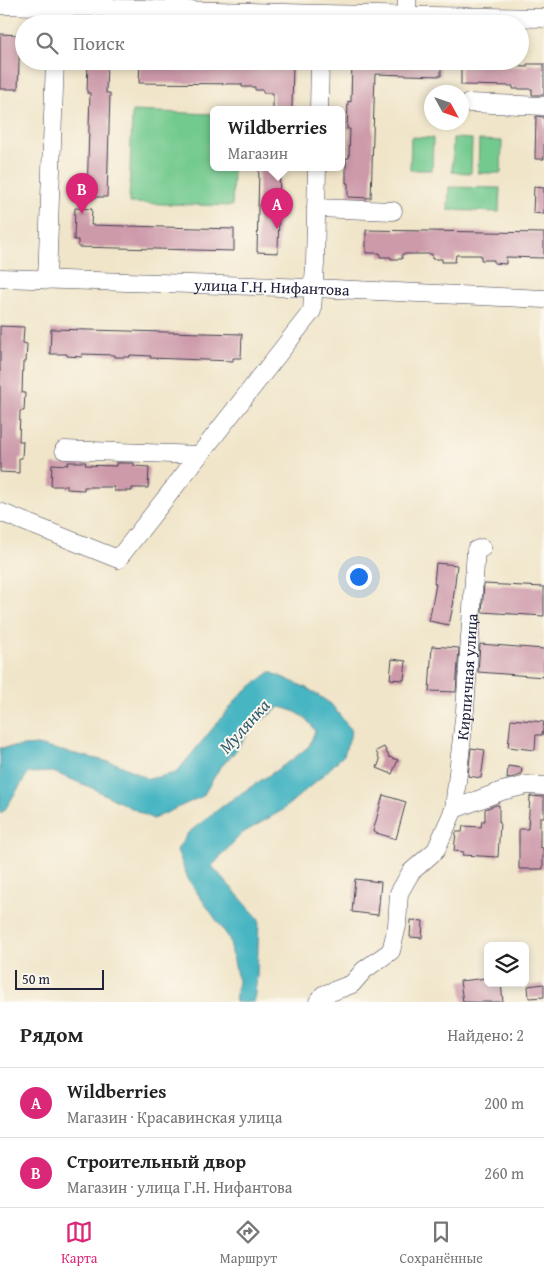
<!DOCTYPE html>
<html lang="ru">
<head>
<meta charset="utf-8">
<style>
  :root { --surface:#fff; --page:#f6f6f6; --text:#222; --muted:#767676; --line:#e0e0e0; --accent:#db2777 }
  body { margin:0; font-family:"Gentium Book Plus",serif; background:var(--page); color:var(--text) }
  .controls { position:absolute; right:15px; bottom:15px; display:grid; overflow:hidden; border-radius:8px; box-shadow:0 2px 8px #0003 }
  .controls button { width:45px; height:45px; display:grid; place-items:center; padding:0; border:0; border-bottom:1px solid var(--line); background:var(--surface); color:var(--text); font:25px sans-serif }
  .compass { position:absolute; left:424px; top:85px; width:45px; height:45px; border-radius:50%; background:var(--surface); box-shadow:0 2px 8px #0003; rotate:130deg }
  .scale { position:absolute; left:15px; bottom:12px; width:89px; box-sizing:border-box; padding-left:5px; border:2px solid #22223b; border-top:0; font-size:14px; line-height:18px; white-space:nowrap; color:#22223b; -webkit-text-stroke:4px #fbf7ec; paint-order:stroke }
  .you { position:absolute; left:358px; top:576px; width:18px; height:18px; margin:-12px; border:4px solid #fff; border-radius:50%; background:#1a73e8; box-shadow:0 0 0 8px #1a73e833 }
  .badge { display:grid; place-items:center; width:32px; height:32px; border-radius:50%; background:var(--accent); color:#fff; font-size:16px; font-weight:700 }
  .pin { position:absolute; translate:-50% -41px; filter:drop-shadow(0 1px 2px #0008) }
  .pin::after { content:''; position:absolute; top:26px; width:18px; height:15px; background:inherit; clip-path:polygon(0 0,100% 0,50% 100%) }
  .popup { position:absolute; left:210px; top:106px; width:135px; height:65px; box-sizing:border-box; display:grid; place-content:center; border-radius:8px; background:var(--surface); filter:drop-shadow(0 1px 4px #0005); font-size:16px; white-space:nowrap; color:var(--muted) }
  .popup b { font-size:19px; color:var(--text) }
  .popup::after { content:''; position:absolute; left:50%; top:100%; margin-left:-10px; border:10px solid transparent; border-top-color:var(--surface) }
  .list { margin:0; padding:0; list-style:none }
  h2 { display:flex; justify-content:space-between; align-items:center; height:65px; margin:0; padding:0 20px; font-size:21px }
  h2 small { font-size:16px; font-weight:400; color:var(--muted) }
  .list li { display:grid; grid-template-columns:32px 1fr auto; gap:15px; align-items:center; box-sizing:border-box; height:70px; padding:0 20px; border-top:1px solid var(--line) }
  .list b { display:block; font-size:19px; white-space:nowrap }
  .list p { margin:0; font-size:16px; white-space:nowrap; color:var(--muted) }
  .list em { font-size:16px; font-style:normal; color:var(--muted) }
  .icon { flex:none; width:28px; height:28px; fill:none; stroke:currentColor; stroke-width:2; stroke-linecap:round; stroke-linejoin:round }
  .map { position:relative; flex:none; width:544px; height:1002px; overflow:hidden }
  .search { position:absolute; background:var(--surface); box-shadow:0 2px 8px #0003; left:15px; right:15px; top:15px; height:55px; display:flex; align-items:center; gap:12px; box-sizing:border-box; padding:0 18px; border-radius:28px; color:var(--muted); font-size:19px }
  .sheet { height:205px; background:var(--surface) }
  nav { display:flex; justify-content:space-around; align-items:center; box-sizing:border-box; height:70px; border-top:1px solid var(--line); background:var(--surface); font-size:14px; color:var(--muted) }
  nav a { display:grid; justify-items:center; gap:2px }
  nav .on { color:var(--accent) }
  .map>svg:first-child { display:block }
</style>
</head>
<body>
<div class="map">
<svg width="544" height="1002" viewBox="0 0 544 1002">
  <rect width="100%" height="100%" fill="#fbf7ec"/>
  <filter id="ink" filterUnits="userSpaceOnUse"><feTurbulence type="fractalNoise" baseFrequency=".02" numOctaves="2"/><feDisplacementMap in="SourceGraphic" scale="10" xChannelSelector="R" yChannelSelector="G"/><feConvolveMatrix kernelMatrix="1 2 1 2 8 2 1 2 1" color-interpolation-filters="sRGB"/></filter>
  <filter id="wash" filterUnits="userSpaceOnUse"><feTurbulence type="fractalNoise" baseFrequency=".0096" numOctaves="4" result="noise"/><feDisplacementMap in="SourceGraphic" scale="20" xChannelSelector="R" yChannelSelector="G"/><feGaussianBlur stdDeviation="1.12" result="paint"/><feColorMatrix in="noise" values="0 0 0 0 0 0 0 0 0 0 0 0 0 0 0 0 0 1.4 0 .05"/><feComposite in="paint" operator="in"/></filter>
  <g filter="url(#wash)">
    <rect width="100%" height="100%" fill="#f0e5c9"/>
    <!-- green -->
    <g fill="#73ca8f" stroke="#4a7665">
      <polygon points="132,111 213,114 213,168 233,168 232,206 129,203"/>
      <polygon points="411,137 433,138 432,170 410,170"/>
      <polygon points="453,138 472,139 471,173 452,172"/>
      <polygon points="479,140 502,141 501,173 478,173"/>
      <polygon points="449,187 500,188 499,212 448,210"/>
    </g>
    <!-- water -->
    <path fill="#47b5c2" stroke="#346c7e" d="M270,672L307,688L331,704L352,731L344,755L321,777L281,811L241,834L212,866L259,919L257,976L254,1002H235L238,980L229,938L189,881L177,850L188,833L228,802L292,760L309,746L315,731C306,716 297,711 280,707L254,726L233,754L219,769L203,796L153,819L90,787L53,772L28,773L4,811L0,813V748L37,745L118,764L148,779L176,773L241,694Z"/>
    <g id="blocks">
      <!-- building -->
      <g fill="#cd9aaa">
        <polygon points="0,34 20,35 18,89 0,89"/>
        <polygon points="88,61 107,61 106,93 110,93 107,197 87,197 90,93 87,93"/>
        <polygon points="140,61 293,63 292,110 273,110 273,93 263,93 263,90 255,90 255,87 242,87 242,84 139,83"/>
        <polygon points="352,61 441,61 441,76 375,74 371,198 348,197 348,183 346,183 346,158 349,158 350,129 347,129 348,101 351,102"/>
        <polygon points="475,63 500,64 500,66 527,67 527,64 544,64 544,95 532,95 532,89 513,89 513,86 461,85 461,65 475,66"/>
        <polygon points="536,116 544,117 544,159 535,159"/>
        <polygon points="259,168 280,168 278,253 257,252"/>
        <polygon points="534,187 544,188 544,214 533,213"/>
        <polygon points="75,208 92,209 91,225 234,229 234,251 78,247 78,240 74,240"/>
        <polygon points="366,230 544,233 544,258 506,257 506,264 494,263 494,260 481,260 481,255 456,255 455,262 442,262 442,259 432,259 432,254 402,254 402,259 391,259 391,257 380,257 380,253 366,253"/>
        <polygon points="0,326 24,327 23,343 27,344 26,362 23,362 22,393 25,393 24,411 20,411 19,441 23,441 22,458 19,458 19,473 0,472"/>
        <polygon points="51,329 242,334 241,358 233,358 233,361 150,358 151,356 130,355 130,357 115,357 115,355 82,354 82,357 67,356 67,354 50,354"/>
        <polygon points="68,462 86,462 85,465 116,466 116,463 134,463 134,466 149,467 148,488 132,488 132,491 114,491 114,487 84,487 84,490 67,489 67,486 51,486 52,464 68,465"/>
        <polygon points="436,563 457,565 453,601 454,601 449,625 429,621 436,584 434,583"/>
        <polygon points="484,584 544,587 544,616 482,612"/>
        <polygon points="480,644 544,649 544,677 478,672"/>
        <polygon points="432,646 459,648 456,692 429,691"/>
        <polygon points="392,659 406,661 404,680 390,679"/>
        <polygon points="511,719 544,722 542,735 536,735 535,750 508,747"/>
        <polygon points="384,747 389,757 398,760 392,774 377,768 380,760 376,751"/>
        <polygon points="471,748 485,750 481,778 468,776"/>
        <polygon points="508,766 522,768 521,775 507,779"/>
        <polygon points="383,795 406,802 396,839 373,832"/>
        <polygon points="530,796 544,797 544,817 540,817 540,847 543,848 543,869 519,869 519,829 528,829"/>
        <polygon points="496,805 499,805 499,822 500,822 498,857 462,855 464,852 454,851 456,832 462,832 463,826 481,827 482,821 485,821 485,809"/>
        <polygon points="355,879 381,882 378,915 352,912"/>
        <polygon points="411,920 423,921 422,938 410,937"/>
        <polygon points="488,978 488,983 501,983 503,1002 463,1002 460,981"/>
        <polygon points="544,984 544,997 529,998 528,986"/>
      </g>
    </g>
  </g>
  <g filter="url(#ink)">
    <use href="#blocks" fill-opacity="0" stroke="#413f50" stroke-width="1"/>
    <g fill="none" stroke-linecap="round" stroke-linejoin="round">
      <!-- minor casing -->
      <g stroke="#413f50" stroke-width="19">
        <g id="minor">
          <polyline points="0,5 322,14 544,18"/>
          <polyline points="407,15 407,0"/>
          <polyline points="57,24 57,0"/>
          <polyline points="469,103 544,106"/>
          <polyline points="319,110 320,61"/>
          <polyline points="316,208 393,211"/>
          <path id="s1" d="M0,278L314,288L544,299"/>
          <polyline points="47,280 55,61"/>
          <polyline points="64,450 199,455"/>
          <polyline points="0,512 118,559 312,311 315,264 317,168"/>
          <polyline points="454,809 502,791 527,785 544,786"/>
          <path id="s2" d="M318,1002L323,995L352,984L364,970L391,951L397,926L399,893L411,872L436,850L454,809L465,710L476,550L482,548"/>
        </g>
      </g>
      <!-- minor -->
      <use href="#minor" stroke="#fff" stroke-width="18"/>
    </g>
  </g>
  <g text-anchor="middle" dominant-baseline="central" stroke-width="4" stroke-linejoin="round" paint-order="stroke">
    <!-- street labels -->
    <g font-size="16" fill="#22223b" stroke="#fbf7ec">
      <text stroke="none"><textPath href="#s1" startOffset="272">улица Г.Н. Нифантова</textPath></text>
      <text stroke="none"><textPath href="#s2" startOffset="385">Кирпичная улица</textPath></text>
    </g>
    <!-- water labels -->
    <g font-size="18" font-style="italic" fill="#315d71" stroke="#fbf7ec">
      <text transform="translate(244 726) rotate(-48)">Мулянка</text>
    </g>
  </g>
</svg>
<div class="controls">
<button><svg class="icon" aria-label="layers" viewBox="0 0 24 24"><path d="M12 4l9 5-9 5-9-5zM3 14l9 5 9-5"/></svg></button>
</div>
<svg class="compass" viewBox="-18 -18 36 36"><path d="M0-13l5 13h-10z" fill="#e53935"/><path d="M0 13l5-13h-10z" fill="#767676"/></svg>
<div class="scale">50 m</div>
<div class="you"></div>
<div class="pin badge" style="left:277px;top:229px">A</div>
<div class="popup"><b>Wildberries</b>Магазин</div>
<div class="pin badge" style="left:82px;top:214px">B</div>
<div class="search"><svg class="icon" aria-label="search" viewBox="0 0 24 24"><circle cx="10" cy="10" r="6"/><path d="M15 15l6 6"/></svg>Поиск</div>
</div>
<section class="sheet">
<h2>Рядом<small>Найдено: 2</small></h2>
<ul class="list">
<li><span class="badge">A</span><div><b>Wildberries</b><p>Магазин · Красавинская улица</p></div><em>200 m</em></li>
<li><span class="badge">B</span><div><b>Строительный двор</b><p>Магазин · улица Г.Н. Нифантова</p></div><em>260 m</em></li>
</ul>
</section>
<nav>
<a class="on"><svg class="icon" aria-label="map" viewBox="0 0 24 24"><path d="M3 6l6-2 6 2 6-2v14l-6 2-6-2-6 2zM9 4v14M15 6v14"/></svg>Карта</a>
<a><svg class="icon" aria-label="directions" viewBox="0 0 24 24"><path d="M12 3l9 9-9 9-9-9zM9 14v-3h6M13 9l2 2-2 2"/></svg>Маршрут</a>
<a><svg class="icon" aria-label="saved" viewBox="0 0 24 24"><path d="M7 4h10v16l-5-4-5 4z"/></svg>Сохранённые</a>
</nav>
</body>
</html>
